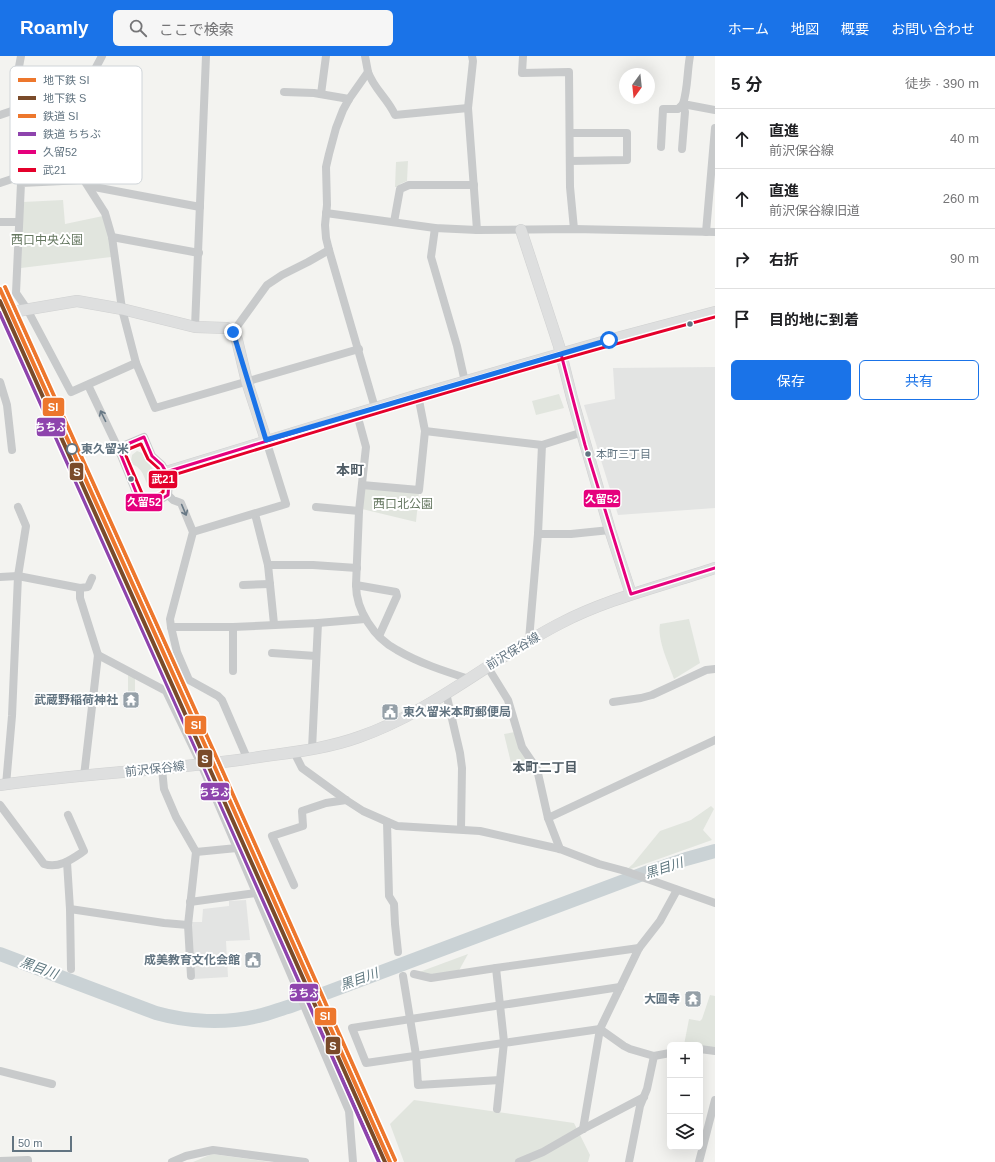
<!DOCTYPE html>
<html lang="ja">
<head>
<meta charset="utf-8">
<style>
  :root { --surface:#fff; --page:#f6f6f6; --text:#202124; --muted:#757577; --line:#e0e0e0; --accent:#1a73e8 }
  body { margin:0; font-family:Arial,"Noto Sans JP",sans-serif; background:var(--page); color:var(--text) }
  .controls { position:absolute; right:12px; bottom:12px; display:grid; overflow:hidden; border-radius:6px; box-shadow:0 4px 16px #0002 }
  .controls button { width:36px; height:36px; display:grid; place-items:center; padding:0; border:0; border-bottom:1px solid var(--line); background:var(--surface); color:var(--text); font:20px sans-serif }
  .compass { position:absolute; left:619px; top:12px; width:36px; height:36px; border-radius:50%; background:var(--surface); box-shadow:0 4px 16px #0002; rotate:195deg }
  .scale { position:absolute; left:12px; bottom:10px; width:60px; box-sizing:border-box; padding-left:4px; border:2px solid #627481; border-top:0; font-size:11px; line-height:14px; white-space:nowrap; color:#627481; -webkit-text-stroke:3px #fff; paint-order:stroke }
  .stop { position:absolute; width:12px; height:12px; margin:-9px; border:3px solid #1a73e8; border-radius:50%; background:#fff }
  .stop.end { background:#1a73e8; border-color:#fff; box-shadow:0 1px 4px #0008 }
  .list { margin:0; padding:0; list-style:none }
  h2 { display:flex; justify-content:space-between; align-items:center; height:52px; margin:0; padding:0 16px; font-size:17px }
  h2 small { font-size:13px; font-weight:400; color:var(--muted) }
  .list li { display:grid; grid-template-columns:26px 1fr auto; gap:12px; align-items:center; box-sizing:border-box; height:60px; padding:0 16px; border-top:1px solid var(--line) }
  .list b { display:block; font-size:15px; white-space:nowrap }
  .list p { margin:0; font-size:13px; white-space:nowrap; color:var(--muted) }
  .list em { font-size:13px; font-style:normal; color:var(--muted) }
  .actions { display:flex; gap:8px; padding:12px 16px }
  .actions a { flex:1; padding:9px 0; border:1px solid var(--accent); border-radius:6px; text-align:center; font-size:14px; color:var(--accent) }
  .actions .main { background:var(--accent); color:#fff }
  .icon { flex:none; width:22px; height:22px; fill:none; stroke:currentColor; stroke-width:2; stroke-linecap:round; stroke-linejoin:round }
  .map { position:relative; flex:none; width:715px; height:1106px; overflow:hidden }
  header { display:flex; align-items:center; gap:24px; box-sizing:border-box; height:56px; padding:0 20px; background:var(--accent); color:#fff }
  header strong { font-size:19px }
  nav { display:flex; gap:22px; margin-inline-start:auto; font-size:14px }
  .search { width:280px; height:36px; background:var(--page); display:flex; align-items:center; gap:10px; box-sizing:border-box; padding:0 14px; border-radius:6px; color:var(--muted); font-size:15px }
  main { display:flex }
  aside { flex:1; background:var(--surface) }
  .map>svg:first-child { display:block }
</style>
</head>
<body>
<header>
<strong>Roamly</strong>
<div class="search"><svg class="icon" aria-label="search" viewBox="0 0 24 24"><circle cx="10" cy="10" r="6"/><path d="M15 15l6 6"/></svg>ここで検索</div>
<nav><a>ホーム</a><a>地図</a><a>概要</a><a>お問い合わせ</a></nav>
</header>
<main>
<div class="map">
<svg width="715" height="1106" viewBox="0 0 715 1106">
  <rect width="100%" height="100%" fill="#f3f3f0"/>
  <!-- built -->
  <g fill="#e3e4e3">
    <polygon points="715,311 715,452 618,459 584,349 615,343 613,312"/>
    <polygon points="246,844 250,884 226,885 228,921 194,923 191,866 202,866 203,853 229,850 229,845"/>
  </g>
  <!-- green -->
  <g fill="#e1e5de">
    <polygon points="408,105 407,125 400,128 399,131 395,131 396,106"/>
    <polygon points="63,144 65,168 103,160 109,181 111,201 21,212 23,146"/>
    <polygon points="559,338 564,352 536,359 532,345"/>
    <path d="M137,395C149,399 146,403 152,412C154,415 158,419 160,423L159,429L155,434L150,433C143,422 145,414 132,408L131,405L132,399Z"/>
    <polygon points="363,429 419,436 416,466 362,453"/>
    <path d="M689,563L700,607L674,623C669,608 657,584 660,568Z"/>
    <polygon points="128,618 135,622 135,651 128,651"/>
    <polygon points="515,676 531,707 511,707 504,678"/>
    <polygon points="711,750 714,753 703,774 712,784 625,815 633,808 660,775 691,764"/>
    <polygon points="468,898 457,918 431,922 414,918"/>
    <polygon points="710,939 715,940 715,992 700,991 700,989 684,989 689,963 700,965 702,963"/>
    <polygon points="414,1044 574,1067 590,1099 588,1106 404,1106 390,1068"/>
    <polygon points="212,1098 271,1106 193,1106"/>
  </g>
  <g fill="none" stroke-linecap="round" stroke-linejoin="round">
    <!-- river -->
    <path stroke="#cad2d5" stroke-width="14" d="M0,898L156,957C188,966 225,968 258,960C269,958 280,953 291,950L648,816L686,803L715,795"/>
    <!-- secondary casing -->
    <g stroke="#d0d1d1" stroke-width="12">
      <g id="secondary">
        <polyline points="521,174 559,290 572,342 610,474 631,538"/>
        <polyline points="0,258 77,245 122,253 195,271 227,272 233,276 237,284 247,326 266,384"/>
        <polyline points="166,416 418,339 609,284 715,256"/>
        <path d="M0,729C82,718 165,714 246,703C284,697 323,694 359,681C432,656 492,602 561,567C609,542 663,530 715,512"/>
      </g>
    </g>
    <!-- street -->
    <g stroke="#c8cacb" stroke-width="8">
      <polyline points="102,0 86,30 82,114 84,124 105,157 112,181 122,253 136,307 155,352 359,293"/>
      <polyline points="365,0 368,16 349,43 343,54 336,72 329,98 326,111 327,149 325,169 326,182 329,194 375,352"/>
      <polyline points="472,0 473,5 468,52 477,174"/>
      <polyline points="523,0 522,17 569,16 570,131 574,173"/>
      <path d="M690,0C687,16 688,32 683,48L715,54"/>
      <path d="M368,16C374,33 388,43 395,59L468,52"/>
      <polyline points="284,36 314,37 349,43"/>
      <polyline points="321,38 326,0"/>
      <polyline points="0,59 86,30"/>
      <polyline points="661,91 663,53 678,53 683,48 685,56 682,93"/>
      <polyline points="570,105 627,104 627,77 570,77"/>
      <polyline points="84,124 21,127 16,237 27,253 71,336 136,307"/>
      <polyline points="0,127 21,120"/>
      <polyline points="21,127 26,89 18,54 16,27 21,0"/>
      <polyline points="89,130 200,151"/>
      <polyline points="326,157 435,172 477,174 574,173 715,176"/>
      <polyline points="0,166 18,166"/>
      <polyline points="394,166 400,133 409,129 474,129"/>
      <polyline points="435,172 431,201 457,290 465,326"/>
      <polyline points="706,176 715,72"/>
      <polyline points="112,181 199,197"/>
      <polyline points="195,271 206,0"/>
      <polyline points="233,276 267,229 282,219 308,206 329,194"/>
      <polyline points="0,326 7,349 12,394"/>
      <polyline points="88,329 118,392"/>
      <path d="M357,358L366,391L359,455L356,529C356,554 374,582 397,594C419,607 444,615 469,623"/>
      <polyline points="425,375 542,389 583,376"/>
      <path d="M144,381L152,400L162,409L166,416L169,426L168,439C159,445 151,449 140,446L118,392Z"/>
      <polyline points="362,429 419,434 425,375 418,339"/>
      <polyline points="168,439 173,444 181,447 193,476 170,563 171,571 177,596 189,624 218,640 222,644 247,702"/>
      <polyline points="316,451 359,455"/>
      <polyline points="255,458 268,509 274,568"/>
      <polyline points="193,476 286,448 266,384"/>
      <polyline points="538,478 571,478 610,474"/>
      <polyline points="268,509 313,509 357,512"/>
      <polyline points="0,521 18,520 80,532 88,531 92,522"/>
      <polyline points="243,529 270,528"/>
      <polyline points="356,529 396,536 397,540 379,580"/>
      <polyline points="80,532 80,542 98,599 84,720"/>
      <polyline points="171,571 233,571 318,567 365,563"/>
      <polyline points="529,584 538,478 542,389"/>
      <polyline points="272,597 316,600"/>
      <polyline points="98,599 166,635 201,708 237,792 349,1055 353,1106"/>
      <polyline points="487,610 508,644 522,691 537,713 548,762 560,793"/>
      <polyline points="233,615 233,571"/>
      <polyline points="446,637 460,697 462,712 461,773"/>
      <polyline points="613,646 641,642 652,639 706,614 715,613"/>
      <polyline points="312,693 318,567"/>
      <polyline points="294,696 302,712 346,744 363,755 397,770 480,775 560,793 599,808 625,815 715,847"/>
      <polyline points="162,713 164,733 176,761 196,796 188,869 191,920"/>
      <polyline points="6,729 12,660 18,520 26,470 18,451"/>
      <path d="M0,749L44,808C59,813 72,803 84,795L68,759"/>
      <polyline points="548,762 715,684"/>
      <polyline points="387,766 389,840 394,848 395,868 398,896"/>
      <polyline points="196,796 237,792"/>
      <polyline points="67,806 70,853 71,913"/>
      <polyline points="294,829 272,780 303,770 302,755 326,747 346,744"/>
      <polyline points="190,846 256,837"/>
      <polyline points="70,853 164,867 188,869"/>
      <polyline points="496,912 504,986 497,1053"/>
      <polyline points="414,918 431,922 496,912 639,892"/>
      <polyline points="403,920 416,999 418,1029 500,1024"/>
      <polyline points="620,931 352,972 366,1007 600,973 624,990 630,993 654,1000 670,997"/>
      <polyline points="700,993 715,995"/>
      <polyline points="0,1015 52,1028"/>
      <polyline points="583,1073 600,973 639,892 660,865 677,834"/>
      <polyline points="0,1105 28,1104 28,1106"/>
      <polyline points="172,1106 186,1100 213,1094 305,1106"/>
      <polyline points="519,1106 543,1096 583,1073 644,1041"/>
      <polyline points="629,1106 640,1050 647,1033 654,1000"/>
      <polyline points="699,1106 715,1044"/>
    </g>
    <!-- secondary -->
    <use href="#secondary" stroke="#dedfdf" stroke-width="11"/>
    <!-- bus-1 casing -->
    <g stroke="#fff" stroke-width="6">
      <g id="bus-1">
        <path d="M144,381L152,400L162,409L166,416L169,426L168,439C159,445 151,448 140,446L118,392Z"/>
        <polyline points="166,416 375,352 561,298 585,389 631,538 715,512"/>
      </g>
    </g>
    <!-- bus-2 casing -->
    <g stroke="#fff" stroke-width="6">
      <g id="bus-2">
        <polygon points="141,388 148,403 158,412 161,418 164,427 163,436 153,441 144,442 124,395"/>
        <path d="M167,421C349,365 531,310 715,261"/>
      </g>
    </g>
    <!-- bus-1 -->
    <use href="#bus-1" stroke="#e5007d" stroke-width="3"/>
    <!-- bus-2 -->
    <use href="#bus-2" stroke="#e4002b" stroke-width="3"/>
    <!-- rail-1 casing -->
    <g stroke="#fff" stroke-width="7">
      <polyline id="rail-1" points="5,231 218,705 395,1104"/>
    </g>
    <!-- rail-2 casing -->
    <g stroke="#fff" stroke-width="7">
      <polyline id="rail-2" points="0,257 204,711 379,1106"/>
    </g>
    <!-- rail-1 -->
    <use href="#rail-1" stroke="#ed772d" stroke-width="4"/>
    <!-- rail-2 -->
    <use href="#rail-2" stroke="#8e44ad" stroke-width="4"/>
    <!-- metro-1 casing -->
    <g stroke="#fff" stroke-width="7">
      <polyline id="metro-1" points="0,233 213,707 390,1106"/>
    </g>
    <!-- metro-2 casing -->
    <g stroke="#fff" stroke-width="7">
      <polyline id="metro-2" points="0,245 208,709 385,1106"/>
    </g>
    <!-- metro-1 -->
    <use href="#metro-1" stroke="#ed772d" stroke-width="4"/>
    <!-- metro-2 -->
    <use href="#metro-2" stroke="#7a4b2a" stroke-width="4"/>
  </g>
  <!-- one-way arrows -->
  <defs><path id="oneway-shaft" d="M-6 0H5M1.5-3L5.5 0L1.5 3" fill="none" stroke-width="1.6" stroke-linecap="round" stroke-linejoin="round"/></defs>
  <g stroke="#677885">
    <use href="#oneway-shaft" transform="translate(103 360) rotate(-116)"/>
    <use href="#oneway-shaft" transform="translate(184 454) rotate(67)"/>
  </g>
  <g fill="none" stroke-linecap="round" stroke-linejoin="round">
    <!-- route -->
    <polyline stroke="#1a73e8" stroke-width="5" points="233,276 266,384 609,284"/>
  </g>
  <!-- icons -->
  <defs>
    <g id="temple-square" transform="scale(0.9)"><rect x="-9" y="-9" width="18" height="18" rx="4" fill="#95a0a8" stroke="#fff"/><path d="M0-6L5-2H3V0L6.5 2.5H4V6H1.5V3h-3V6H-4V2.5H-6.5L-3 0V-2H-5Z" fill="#fff"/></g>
    <g id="civic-square" transform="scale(0.9)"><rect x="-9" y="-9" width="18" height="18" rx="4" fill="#95a0a8" stroke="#fff"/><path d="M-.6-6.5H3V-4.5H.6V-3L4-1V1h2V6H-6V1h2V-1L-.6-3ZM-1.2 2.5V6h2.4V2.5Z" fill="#fff"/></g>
  </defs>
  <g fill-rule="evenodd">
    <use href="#temple-square" x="131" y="644"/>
    <use href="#civic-square" x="390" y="656"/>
    <use href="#civic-square" x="253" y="904"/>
    <use href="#temple-square" x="693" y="943"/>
  </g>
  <!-- markers -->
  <g fill="#627481" stroke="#fff" stroke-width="1.5">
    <circle cx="690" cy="268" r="3.5"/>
    <circle cx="588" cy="398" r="3.5"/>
    <circle cx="131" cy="423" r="3.5"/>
  </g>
  <circle fill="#fff" stroke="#627481" stroke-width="2" cx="72" cy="393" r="5"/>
  <g text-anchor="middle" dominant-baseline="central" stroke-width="4" stroke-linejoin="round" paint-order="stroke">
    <!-- bus labels -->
    <g font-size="11" fill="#627481" stroke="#fff" text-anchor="start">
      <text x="596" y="398">本町三丁目</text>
    </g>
    <!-- park labels -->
    <g font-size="12" fill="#667861" stroke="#fff">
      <text x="47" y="184">西口中央公園</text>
      <text x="403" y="448">西口北公園</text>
    </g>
    <!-- stop labels -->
    <g font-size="12" font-weight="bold" fill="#627481" stroke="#fff" text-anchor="start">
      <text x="81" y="393">東久留米</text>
    </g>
    <!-- street labels -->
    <g font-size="12" fill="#627481" stroke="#fff">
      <text transform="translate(513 595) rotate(-31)">前沢保谷線</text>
      <text transform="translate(155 713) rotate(-6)">前沢保谷線</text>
    </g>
    <!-- poi labels -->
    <g font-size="12" font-weight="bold" fill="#627481" stroke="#fff" text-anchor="end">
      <text x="118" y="644">武蔵野稲荷神社</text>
      <text x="403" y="656" text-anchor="start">東久留米本町郵便局</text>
      <text x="240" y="904">成美教育文化会館</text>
      <text x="680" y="943">大圓寺</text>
    </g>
    <!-- neighbourhood labels -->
    <g font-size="13" font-weight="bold" fill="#505d66" stroke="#fff">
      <text x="545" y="711">本町二丁目</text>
    </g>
    <!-- water labels -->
    <g font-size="13" font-style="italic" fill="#5e777f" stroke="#fff">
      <text transform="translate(664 812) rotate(-18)">黒目川</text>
      <text transform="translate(39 912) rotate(20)">黒目川</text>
      <text transform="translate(359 923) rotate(-20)">黒目川</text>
    </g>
    <!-- quarter labels -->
    <g font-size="14" font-weight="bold" fill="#505d66" stroke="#fff">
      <text x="350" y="414">本町</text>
    </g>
  </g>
  <!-- legend -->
  <rect x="10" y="10" width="132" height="118" rx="6" fill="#fff" stroke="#d0d5d9" stroke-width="1"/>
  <rect x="18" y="22" width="18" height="4" fill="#ed772d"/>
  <rect x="18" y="40" width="18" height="4" fill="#7a4b2a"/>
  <rect x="18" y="58" width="18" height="4" fill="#ed772d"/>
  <rect x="18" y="76" width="18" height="4" fill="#8e44ad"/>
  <rect x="18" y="94" width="18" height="4" fill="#e5007d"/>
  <rect x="18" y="112" width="18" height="4" fill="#e4002b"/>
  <g font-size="11" fill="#627481">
    <text x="43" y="28">地下鉄 SI</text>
    <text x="43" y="46">地下鉄 S</text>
    <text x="43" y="64">鉄道 SI</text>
    <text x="43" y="82">鉄道 ちちぶ</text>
    <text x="43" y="100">久留52</text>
    <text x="43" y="118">武21</text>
  </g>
  <g stroke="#fff" stroke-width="1.5">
    <rect x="42" y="341" width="23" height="20" rx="4" fill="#ed772d"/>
    <rect x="36" y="361" width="30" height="20" rx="4" fill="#8e44ad"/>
    <rect x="69" y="406" width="15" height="19" rx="4" fill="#7a4b2a"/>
    <rect x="148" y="414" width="30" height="19" rx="4" fill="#e4002b"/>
    <rect x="583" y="433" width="38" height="19" rx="4" fill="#e5007d"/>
    <rect x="125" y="437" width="38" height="19" rx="4" fill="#e5007d"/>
    <rect x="184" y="659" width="23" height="20" rx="4" fill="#ed772d"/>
    <rect x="197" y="693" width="16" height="19" rx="4" fill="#7a4b2a"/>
    <rect x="200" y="726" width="30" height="19" rx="4" fill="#8e44ad"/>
    <rect x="289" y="927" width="30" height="19" rx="4" fill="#8e44ad"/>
    <rect x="314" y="951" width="23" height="19" rx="4" fill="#ed772d"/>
    <rect x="325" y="980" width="16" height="19" rx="4" fill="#7a4b2a"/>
  </g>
  <g font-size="11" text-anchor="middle" font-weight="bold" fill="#fff">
    <text x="53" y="355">SI</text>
    <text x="51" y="375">ちちぶ</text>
    <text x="77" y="420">S</text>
    <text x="163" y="427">武21</text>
    <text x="602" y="447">久留52</text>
    <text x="144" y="450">久留52</text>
    <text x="196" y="673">SI</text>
    <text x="205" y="707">S</text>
    <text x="215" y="740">ちちぶ</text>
    <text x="304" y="941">ちちぶ</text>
    <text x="325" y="964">SI</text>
    <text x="333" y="994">S</text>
  </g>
</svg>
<div class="controls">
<button>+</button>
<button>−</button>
<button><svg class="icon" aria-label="layers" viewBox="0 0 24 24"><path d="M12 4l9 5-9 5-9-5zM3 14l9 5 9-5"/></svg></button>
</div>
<svg class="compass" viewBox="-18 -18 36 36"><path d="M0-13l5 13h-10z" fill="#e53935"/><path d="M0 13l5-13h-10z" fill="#757577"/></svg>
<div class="scale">50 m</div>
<div class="stop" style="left:609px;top:284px"></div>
<div class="stop end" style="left:233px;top:276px"></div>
</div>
<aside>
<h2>5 分<small>徒歩 · 390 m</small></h2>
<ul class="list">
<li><svg class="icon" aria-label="ahead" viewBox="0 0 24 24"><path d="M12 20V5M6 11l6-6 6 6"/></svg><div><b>直進</b><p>前沢保谷線</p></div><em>40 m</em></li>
<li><svg class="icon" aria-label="ahead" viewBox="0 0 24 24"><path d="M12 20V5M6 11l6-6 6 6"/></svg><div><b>直進</b><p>前沢保谷線旧道</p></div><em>260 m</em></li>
<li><svg class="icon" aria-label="right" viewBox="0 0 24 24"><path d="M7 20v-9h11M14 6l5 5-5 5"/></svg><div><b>右折</b></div><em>90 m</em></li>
<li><svg class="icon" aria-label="arrive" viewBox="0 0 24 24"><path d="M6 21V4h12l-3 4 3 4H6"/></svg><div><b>目的地に到着</b></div></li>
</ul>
<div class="actions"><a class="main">保存</a><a>共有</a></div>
</aside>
</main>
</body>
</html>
